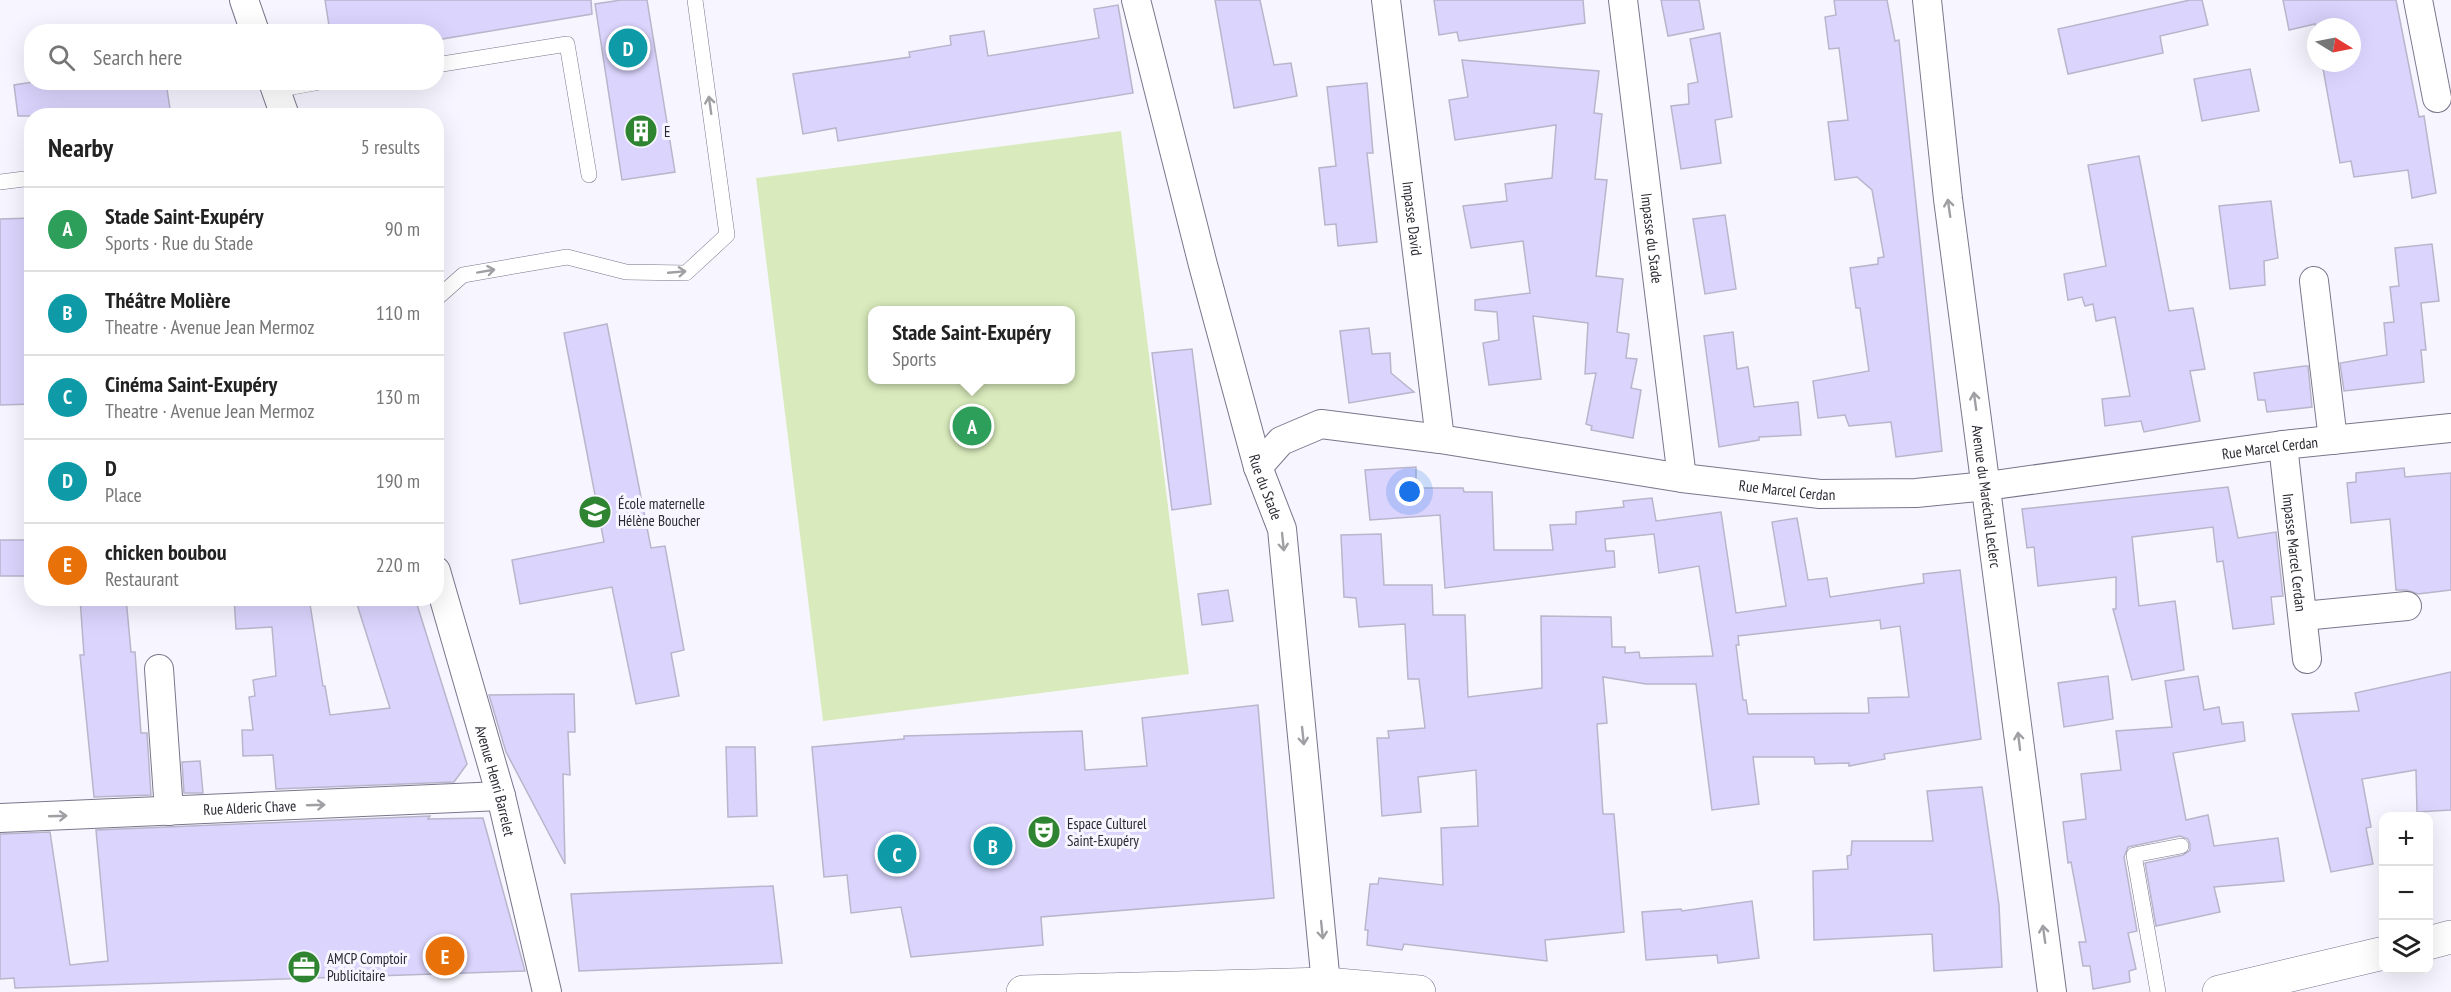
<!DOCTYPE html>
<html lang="en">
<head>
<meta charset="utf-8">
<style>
  :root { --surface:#fff; --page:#f6f6f6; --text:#222; --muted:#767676; --line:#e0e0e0; --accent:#0f766e }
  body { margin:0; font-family:"PT Sans Narrow",sans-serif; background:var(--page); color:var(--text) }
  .controls { position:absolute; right:18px; bottom:18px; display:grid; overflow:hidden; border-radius:12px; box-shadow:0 6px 24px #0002 }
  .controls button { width:54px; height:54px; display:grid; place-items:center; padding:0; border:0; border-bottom:2px solid var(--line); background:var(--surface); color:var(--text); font:30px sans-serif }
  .compass { position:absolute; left:2307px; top:18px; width:54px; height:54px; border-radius:50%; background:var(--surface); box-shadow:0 6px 24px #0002; rotate:100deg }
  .you { position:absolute; left:1410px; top:492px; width:21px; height:21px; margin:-15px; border:4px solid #fff; border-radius:50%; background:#1a73e8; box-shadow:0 0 0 9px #1a73e833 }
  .badge { display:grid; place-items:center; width:39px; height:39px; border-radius:50%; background:var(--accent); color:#fff; font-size:20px; font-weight:700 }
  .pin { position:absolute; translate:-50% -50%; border:3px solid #fff; box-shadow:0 2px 6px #0006 }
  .popup { position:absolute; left:868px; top:306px; width:207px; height:78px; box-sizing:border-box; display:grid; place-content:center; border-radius:12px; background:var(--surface); filter:drop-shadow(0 2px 4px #0005); font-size:20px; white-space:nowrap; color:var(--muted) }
  .popup b { font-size:22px; color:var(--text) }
  .popup::after { content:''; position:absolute; left:50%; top:100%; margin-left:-12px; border:12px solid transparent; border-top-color:var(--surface) }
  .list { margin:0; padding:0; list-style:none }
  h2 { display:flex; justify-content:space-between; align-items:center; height:78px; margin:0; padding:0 24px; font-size:26px }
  h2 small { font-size:20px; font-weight:400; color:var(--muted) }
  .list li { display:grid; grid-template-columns:39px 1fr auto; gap:18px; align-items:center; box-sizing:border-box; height:84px; padding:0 24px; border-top:2px solid var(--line) }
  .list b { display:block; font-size:22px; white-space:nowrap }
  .list p { margin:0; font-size:20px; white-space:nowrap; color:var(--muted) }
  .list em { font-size:20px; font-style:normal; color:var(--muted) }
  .icon { flex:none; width:33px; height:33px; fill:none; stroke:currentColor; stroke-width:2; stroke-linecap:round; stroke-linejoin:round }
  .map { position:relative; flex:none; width:2451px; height:992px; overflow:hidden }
  .search { position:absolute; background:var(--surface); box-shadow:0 6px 24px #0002; left:24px; top:24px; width:420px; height:66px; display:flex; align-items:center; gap:15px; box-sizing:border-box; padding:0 21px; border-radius:24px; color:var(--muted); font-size:22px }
  .panel { position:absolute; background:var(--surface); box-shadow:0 6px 24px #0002; left:24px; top:108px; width:420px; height:498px; border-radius:24px }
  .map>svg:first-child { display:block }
</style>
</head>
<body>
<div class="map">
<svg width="2451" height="992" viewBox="0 0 2451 992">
  <rect width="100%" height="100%" fill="#f7f5ff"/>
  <!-- green -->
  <path fill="#d9ebbc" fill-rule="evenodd" d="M1121,131L1189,674L823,721L756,178ZM873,310H1071V380H873Z"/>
  <!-- building -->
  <g fill="#dbd4fd" stroke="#b9b5cb" stroke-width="1.5" fill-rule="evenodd">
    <polygon points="325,0 591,0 592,14 436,40 436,32 330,32"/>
    <polygon points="621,0 647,0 675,172 622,180 595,4"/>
    <polygon points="1215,0 1260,0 1274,65 1291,63 1297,96 1234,108"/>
    <polygon points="1434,0 1583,0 1585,23 1459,41 1457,32 1439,35"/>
    <polygon points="1661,0 1699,0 1704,29 1668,36"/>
    <polygon points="1834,0 1887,0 1895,41 1899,40 1942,451 1896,457 1891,422 1849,426 1845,415 1818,418 1813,381 1869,371 1860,308 1856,308 1850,268 1878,264 1878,258 1884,257 1872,190 1857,177 1835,180 1828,122 1848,120 1839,48 1829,49 1825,17 1836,15"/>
    <polygon points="2190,0 2202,0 2208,25 2160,36 2163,53 2068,74 2058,29"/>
    <polygon points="2283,0 2396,0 2419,117 2424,116 2436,193 2412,198 2408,170 2354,177 2351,161 2340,163 2322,63 2352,63 2352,27 2316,27 2316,30 2315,24 2289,30"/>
    <polygon points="1118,5 1133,93 838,141 836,128 803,134 793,74 910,57 909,52 951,45 950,36 984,31 988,56 1099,38 1094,9"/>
    <polygon points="1720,33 1732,117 1715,120 1721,163 1681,169 1671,106 1689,104 1688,84 1698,82 1690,39"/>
    <polygon points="1462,60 1599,71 1594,113 1602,114 1595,179 1607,180 1596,276 1623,279 1617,332 1629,334 1626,358 1637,359 1631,388 1641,390 1633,438 1591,430 1592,426 1586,424 1596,373 1585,374 1588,323 1533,316 1541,379 1489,385 1483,343 1499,340 1497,312 1475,310 1475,300 1530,293 1523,241 1471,248 1463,206 1507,201 1505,184 1552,178 1556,125 1455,140 1449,100 1468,97"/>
    <polygon points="2250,69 2259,111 2202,121 2194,79"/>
    <polygon points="33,82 166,82 171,116 18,116 14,85"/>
    <polygon points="1367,83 1373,153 1367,153 1377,242 1338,246 1336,224 1325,225 1319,168 1336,166 1327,87"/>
    <polygon points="2139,156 2169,311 2193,308 2205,369 2190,371 2200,421 2144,432 2141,421 2105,426 2102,399 2130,396 2115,317 2096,321 2093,304 2085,306 2082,297 2068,300 2064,274 2106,266 2088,165"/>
    <polygon points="2271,201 2278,258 2264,261 2265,285 2230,289 2219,206"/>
    <polygon points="1725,215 1736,289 1705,294 1693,219"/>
    <polygon points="32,218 32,404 0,405 0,219"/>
    <polygon points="2432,244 2439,301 2421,303 2426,350 2421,350 2424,382 2344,391 2340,363 2387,355 2384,323 2394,322 2390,287 2399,286 2395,248"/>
    <polygon points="607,324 651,548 665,546 684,650 671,653 679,696 636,704 612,587 520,604 512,560 604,542 564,333"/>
    <polygon points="1369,328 1372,354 1390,353 1391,373 1414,392 1349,403 1340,331"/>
    <polygon points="1733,332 1737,369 1748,367 1754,407 1798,402 1801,435 1759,437 1759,440 1719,447 1704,336"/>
    <polygon points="1192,349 1211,504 1172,510 1152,353"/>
    <polygon points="2305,366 2308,366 2312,407 2267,412 2265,400 2258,400 2254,373"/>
    <path d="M1416,467V488H1463L1464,492H1492L1494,550H1553L1550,525L1576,524V512L1624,507L1623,501L1652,498L1656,521L1721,512L1736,613L1786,606L1772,522L1797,518L1808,580L1827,578L1830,597L1924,583L1923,574L1960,570L1981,739L1884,754L1885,759L1849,766V763L1815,764L1814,757H1753L1759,804L1712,810L1696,684H1646L1603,677L1607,723L1597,724L1603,814H1614L1624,932L1545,940L1547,961L1404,944L1402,950L1367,945L1368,930H1365L1370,884H1378L1379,878L1443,885L1441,828L1478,826L1476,770L1418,777L1421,812L1382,816L1377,738H1389L1388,731L1425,728L1419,679H1408L1405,624L1359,627L1356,598L1344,597L1341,535L1381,534L1384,585H1432L1433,615H1465L1468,697L1542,688L1541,616L1611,617L1612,647H1625V653L1639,652L1640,658L1713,656L1699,566L1659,573L1654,534L1605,539L1606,551H1614L1615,567L1445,588L1440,515L1370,520L1365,470ZM1880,620L1881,629L1900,626L1909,697L1868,698L1869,713L1748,714L1746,700H1743L1736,645H1739L1738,636Z"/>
    <polygon points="2404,468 2405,477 2451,473 2451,590 2418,594 2406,590 2396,590 2390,519 2351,523 2347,483 2356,482 2356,473"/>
    <polygon points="2228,487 2238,538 2276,532 2283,596 2271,597 2274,624 2233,629 2223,561 2217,562 2213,527 2132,537 2139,606 2175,601 2184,670 2132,680 2113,609 2116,609 2116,577 2038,586 2034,547 2027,548 2022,509"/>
    <rect x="0" y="540" width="32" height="36"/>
    <polygon points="1228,590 1233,621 1202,625 1198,594"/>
    <polygon points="80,598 126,598 131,652 135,652 141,733 147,733 151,795 94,797 80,655 84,655"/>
    <polygon points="234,598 309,598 323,686 325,686 330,715 390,708 355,598 415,598 467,764 454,782 276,789 273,755 243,756 242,730 253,730 249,697 255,696 253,680 276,676 272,627 236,629"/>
    <polygon points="2451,672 2451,810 2417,812 2416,770 2362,779 2371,827 2366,828 2373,864 2331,872 2292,714 2359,711 2355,693"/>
    <polygon points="2108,676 2113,719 2064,727 2058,683"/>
    <polygon points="2198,676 2204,710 2219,707 2222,724 2243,722 2245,741 2173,753 2186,820 2208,815 2214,846 2278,838 2284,881 2214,887 2220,912 2156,926 2145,863 2183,855 2190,850 2190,844 2188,839 2180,836 2128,847 2124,857 2137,931 2128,933 2136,969 2129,971 2130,982 2093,989 2090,966 2083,966 2079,942 2086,942 2071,862 2068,863 2063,822 2086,819 2081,774 2121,770 2116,731 2172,727 2165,681"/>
    <polygon points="574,694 575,732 568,732 570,775 563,774 565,864 506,752 489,695"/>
    <polygon points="1258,705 1274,898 1041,917 1043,945 911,957 901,907 851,913 847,875 824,877 812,747 904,739 904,736 1082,731 1085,770 1147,766 1142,718"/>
    <polygon points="726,747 755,747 757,816 728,817"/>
    <polygon points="200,761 203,793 184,793 182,762"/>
    <polygon points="1982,787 1999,905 2002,967 1934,971 1932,934 1814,940 1813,871 1848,869 1847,856 1851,855 1852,841 1933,841 1927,791"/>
    <polygon points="430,816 428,819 483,818 525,971 15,988 14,978 0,979 0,834 50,832 70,965 108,961 96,830"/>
    <polygon points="773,886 782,963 579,971 571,894"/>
    <polygon points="1752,901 1759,958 1718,963 1717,955 1646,960 1642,912 1681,909 1682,911"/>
  </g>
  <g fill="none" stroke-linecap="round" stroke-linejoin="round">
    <!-- service casing -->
    <g stroke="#79768b" stroke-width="16">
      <g id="service">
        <polyline points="436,65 567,44 589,175"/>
        <polyline points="276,90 320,82"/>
        <polyline points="0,182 32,178"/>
        <polyline points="436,299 463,275 567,257 626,272 686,273 727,235 695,0"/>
        <polyline points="2158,992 2134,855 2181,846"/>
      </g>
    </g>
    <!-- minor casing -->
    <g stroke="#79768b" stroke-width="30">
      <g id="minor">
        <polyline points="244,0 255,32"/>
        <path id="s1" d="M1136,0L1203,265L1258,467L1282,529L1326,984"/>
        <path id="s2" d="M1386,0L1440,439"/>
        <path id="s3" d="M1623,0L1682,478"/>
        <path id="s4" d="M1927,0L1948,199L2052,992"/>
        <polyline points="2418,0 2437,98"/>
        <polyline points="273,82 285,116"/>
        <polyline points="2314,281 2333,440"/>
        <path id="s5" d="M2283,445L2307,659"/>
        <path id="s6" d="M1258,467L1281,441L1321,424L1440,439L1682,478L1820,494L1916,493L1987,486L2283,445L2451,428"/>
        <path id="s7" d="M436,571L501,796L547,992"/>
        <polyline points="2303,616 2407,606"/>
        <polyline points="159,669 169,811"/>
        <path id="s8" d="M0,818L501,796"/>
      </g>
    </g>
    <!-- tertiary casing -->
    <g stroke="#79768b" stroke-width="34">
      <g id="tertiary">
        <polyline points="2428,943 2451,937"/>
        <polyline points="1023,992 1326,984 1419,992"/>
        <polyline points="2219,992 2384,953"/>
      </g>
    </g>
    <!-- service -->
    <use href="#service" stroke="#fff" stroke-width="15"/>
    <!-- minor -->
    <use href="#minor" stroke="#fff" stroke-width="28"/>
    <!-- tertiary -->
    <use href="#tertiary" stroke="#fff" stroke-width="33"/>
  </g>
  <!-- one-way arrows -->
  <defs><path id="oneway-shaft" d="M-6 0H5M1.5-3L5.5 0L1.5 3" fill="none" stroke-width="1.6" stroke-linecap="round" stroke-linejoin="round" transform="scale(1.5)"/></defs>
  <g stroke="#a09fa3">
    <use href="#oneway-shaft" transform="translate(710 105) rotate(-98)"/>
    <use href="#oneway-shaft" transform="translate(1949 208) rotate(-98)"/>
    <use href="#oneway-shaft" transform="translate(486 271) rotate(-10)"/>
    <use href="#oneway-shaft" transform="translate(677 272) rotate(-5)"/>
    <use href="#oneway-shaft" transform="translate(1975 401) rotate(-98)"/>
    <use href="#oneway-shaft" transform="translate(1283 542) rotate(84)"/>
    <use href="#oneway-shaft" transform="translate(1303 736) rotate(84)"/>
    <use href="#oneway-shaft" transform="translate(2019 741) rotate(-97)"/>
    <use href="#oneway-shaft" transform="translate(316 805) rotate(-2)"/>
    <use href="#oneway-shaft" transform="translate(58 816) rotate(-2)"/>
    <use href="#oneway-shaft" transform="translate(1322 930) rotate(84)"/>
    <use href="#oneway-shaft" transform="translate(2044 934) rotate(-98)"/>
  </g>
  <!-- icons -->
  <defs>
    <g id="building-disc" transform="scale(1.725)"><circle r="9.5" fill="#2f8431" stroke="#f7f5ff"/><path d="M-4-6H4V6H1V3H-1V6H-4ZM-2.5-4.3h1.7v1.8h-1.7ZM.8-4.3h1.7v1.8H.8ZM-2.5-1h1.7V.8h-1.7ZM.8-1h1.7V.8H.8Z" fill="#fff"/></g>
    <g id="school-disc" transform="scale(1.725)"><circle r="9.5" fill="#2f8431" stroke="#f7f5ff"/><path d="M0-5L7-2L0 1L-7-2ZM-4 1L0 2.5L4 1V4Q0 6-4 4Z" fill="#fff"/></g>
    <g id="theatre-disc" transform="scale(1.725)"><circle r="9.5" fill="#2f8431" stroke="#f7f5ff"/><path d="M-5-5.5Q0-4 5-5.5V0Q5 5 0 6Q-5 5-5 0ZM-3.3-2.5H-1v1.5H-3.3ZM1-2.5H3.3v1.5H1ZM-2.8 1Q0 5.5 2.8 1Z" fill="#fff"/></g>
    <g id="office-disc" transform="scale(1.725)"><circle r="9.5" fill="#2f8431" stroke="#f7f5ff"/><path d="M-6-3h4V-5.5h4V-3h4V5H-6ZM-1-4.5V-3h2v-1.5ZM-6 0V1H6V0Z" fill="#fff"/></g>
  </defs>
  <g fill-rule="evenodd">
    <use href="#building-disc" x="641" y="131"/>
    <use href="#school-disc" x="595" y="512"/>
    <use href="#theatre-disc" x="1044" y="832"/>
    <use href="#office-disc" x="304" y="967"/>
  </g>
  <g text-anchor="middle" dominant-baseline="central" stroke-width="6" stroke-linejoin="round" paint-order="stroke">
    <!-- poi labels -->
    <g font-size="15" fill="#2b2a32" stroke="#f7f5ff" text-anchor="start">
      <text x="664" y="131">E</text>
      <text x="618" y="503">École maternelle<tspan x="618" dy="17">Hélène Boucher</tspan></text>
      <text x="1067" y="823">Espace Culturel<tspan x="1067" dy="17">Saint-Exupéry</tspan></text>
      <text x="327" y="958">AMCP Comptoir<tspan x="327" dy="17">Publicitaire</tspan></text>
    </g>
    <!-- street labels -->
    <g font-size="15" fill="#2b2a32" stroke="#f7f5ff">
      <text stroke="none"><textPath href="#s2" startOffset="220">Impasse David</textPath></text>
      <text stroke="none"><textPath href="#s3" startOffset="240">Impasse du Stade</textPath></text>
      <text stroke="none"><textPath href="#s6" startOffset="1035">Rue Marcel Cerdan</textPath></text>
      <text stroke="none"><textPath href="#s1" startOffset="504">Rue du Stade</textPath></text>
      <text stroke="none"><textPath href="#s6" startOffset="549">Rue Marcel Cerdan</textPath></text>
      <text stroke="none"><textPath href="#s4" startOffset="500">Avenue du Maréchal Leclerc</textPath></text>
      <text stroke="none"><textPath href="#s5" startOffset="108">Impasse Marcel Cerdan</textPath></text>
      <text stroke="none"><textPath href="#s7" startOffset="218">Avenue Henri Barrelet</textPath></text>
      <text stroke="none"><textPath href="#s8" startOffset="250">Rue Alderic Chave</textPath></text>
    </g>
  </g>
</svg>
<div class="controls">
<button>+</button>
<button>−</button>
<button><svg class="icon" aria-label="layers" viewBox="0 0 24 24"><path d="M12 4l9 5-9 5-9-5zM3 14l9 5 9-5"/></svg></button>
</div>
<svg class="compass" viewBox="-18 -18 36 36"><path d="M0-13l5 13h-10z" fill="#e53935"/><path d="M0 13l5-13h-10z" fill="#767676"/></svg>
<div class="you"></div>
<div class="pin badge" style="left:972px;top:426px;background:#2e9e5b">A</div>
<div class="popup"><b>Stade Saint-Exupéry</b>Sports</div>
<div class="pin badge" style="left:993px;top:846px;background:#0f9aa8">B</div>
<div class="pin badge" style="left:897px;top:854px;background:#0f9aa8">C</div>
<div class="pin badge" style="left:628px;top:48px;background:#0f9aa8">D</div>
<div class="pin badge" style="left:445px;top:956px;background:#e8710a">E</div>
<div class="search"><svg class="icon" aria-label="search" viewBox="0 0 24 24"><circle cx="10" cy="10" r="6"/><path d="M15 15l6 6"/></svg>Search here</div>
<section class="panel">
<h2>Nearby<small>5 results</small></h2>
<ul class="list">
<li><span class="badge" style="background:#2e9e5b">A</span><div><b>Stade Saint-Exupéry</b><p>Sports · Rue du Stade</p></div><em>90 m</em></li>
<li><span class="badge" style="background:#0f9aa8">B</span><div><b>Théâtre Molière</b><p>Theatre · Avenue Jean Mermoz</p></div><em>110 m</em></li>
<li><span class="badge" style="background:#0f9aa8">C</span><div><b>Cinéma Saint-Exupéry</b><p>Theatre · Avenue Jean Mermoz</p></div><em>130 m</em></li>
<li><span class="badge" style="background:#0f9aa8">D</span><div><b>D</b><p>Place</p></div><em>190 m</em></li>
<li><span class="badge" style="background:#e8710a">E</span><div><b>chicken boubou</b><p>Restaurant</p></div><em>220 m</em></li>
</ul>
</section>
</div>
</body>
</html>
